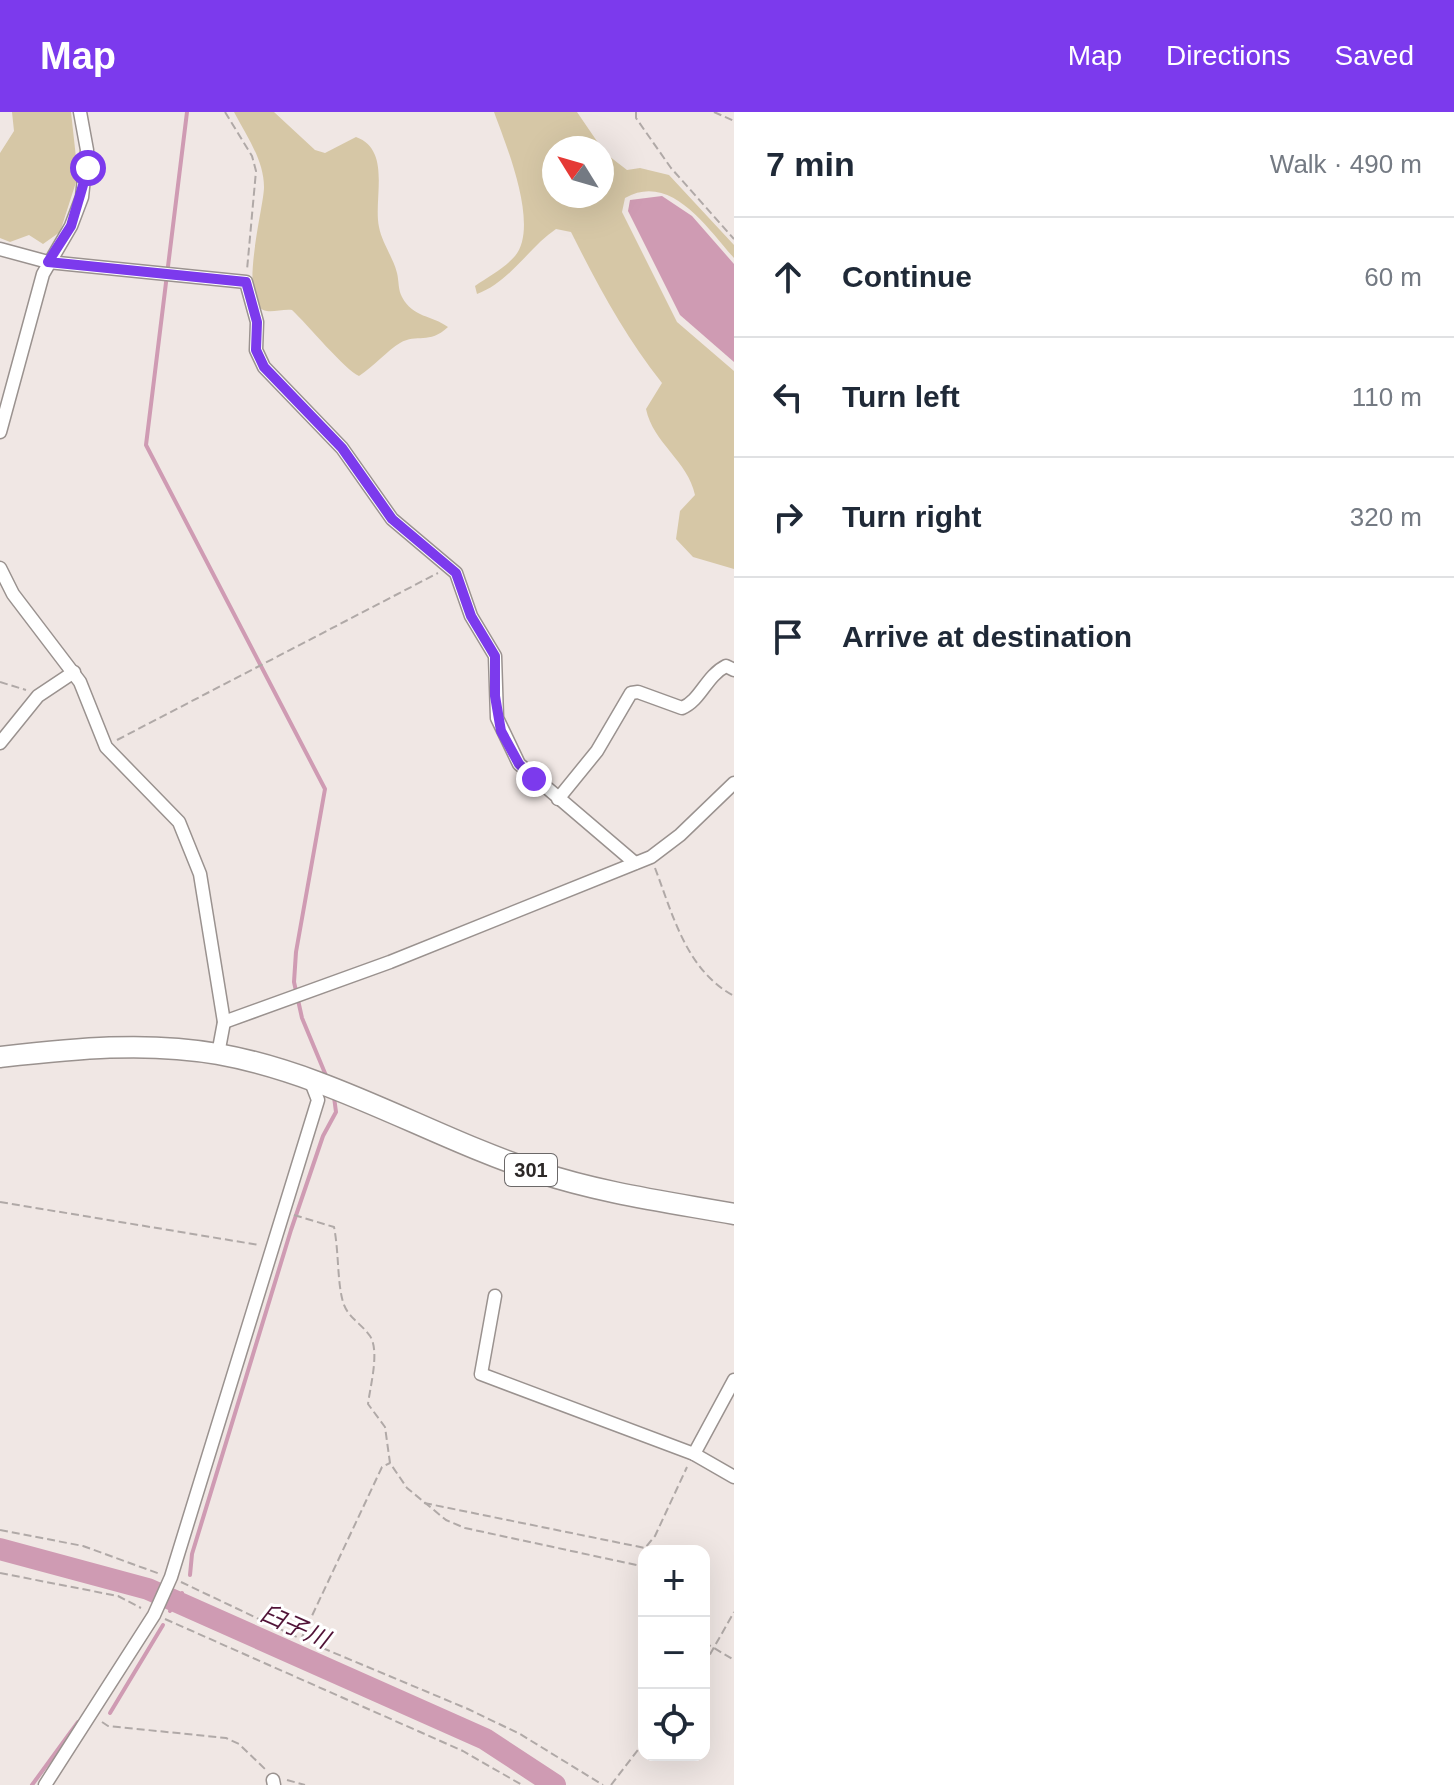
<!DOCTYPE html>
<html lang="en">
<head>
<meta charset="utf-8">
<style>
  :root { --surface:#fff; --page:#f2f2f3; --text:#1f2937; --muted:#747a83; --line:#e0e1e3; --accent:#7c3aed }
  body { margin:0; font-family:Arial,"Noto Sans JP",sans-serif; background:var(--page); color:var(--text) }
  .controls { position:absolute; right:24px; bottom:24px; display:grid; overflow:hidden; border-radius:16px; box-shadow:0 8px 32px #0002 }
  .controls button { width:72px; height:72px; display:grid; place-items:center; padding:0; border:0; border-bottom:2px solid var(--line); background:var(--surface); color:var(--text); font:40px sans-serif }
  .compass { position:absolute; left:542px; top:24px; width:72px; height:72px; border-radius:50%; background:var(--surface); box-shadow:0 8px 32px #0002; rotate:307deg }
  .stop { position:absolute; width:24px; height:24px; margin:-18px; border:6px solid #7c3aed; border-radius:50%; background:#fff }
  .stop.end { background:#7c3aed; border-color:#fff; box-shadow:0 2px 8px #0008 }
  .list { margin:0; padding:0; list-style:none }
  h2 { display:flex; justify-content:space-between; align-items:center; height:104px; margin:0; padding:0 32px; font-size:34px }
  h2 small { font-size:26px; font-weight:400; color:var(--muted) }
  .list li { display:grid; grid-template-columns:52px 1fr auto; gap:24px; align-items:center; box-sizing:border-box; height:120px; padding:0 32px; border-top:2px solid var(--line) }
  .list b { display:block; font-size:30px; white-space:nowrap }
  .list em { font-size:26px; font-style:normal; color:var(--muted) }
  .icon { flex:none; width:44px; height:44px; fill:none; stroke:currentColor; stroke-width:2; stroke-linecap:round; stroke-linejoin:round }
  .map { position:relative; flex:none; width:734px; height:1673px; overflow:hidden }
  header { display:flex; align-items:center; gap:48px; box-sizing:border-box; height:112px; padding:0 40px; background:var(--accent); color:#fff }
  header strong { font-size:38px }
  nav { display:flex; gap:44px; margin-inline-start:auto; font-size:28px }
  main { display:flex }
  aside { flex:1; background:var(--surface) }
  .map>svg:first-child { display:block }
</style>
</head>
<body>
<header>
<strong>Map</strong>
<nav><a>Map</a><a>Directions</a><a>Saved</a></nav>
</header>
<main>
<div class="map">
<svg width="734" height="1673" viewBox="0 0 734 1673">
  <rect width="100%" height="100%" fill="#f0e7e4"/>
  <!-- green -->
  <g fill="#d6c7a6" fill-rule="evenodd">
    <polygon points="12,0 71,0 78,64 60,120 43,132 29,123 10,130 0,126 0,41 14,19"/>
    <path d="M234,0H274L315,38L325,41L356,25C392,38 373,87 379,115C382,131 393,145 397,161C399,169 398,178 402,185C413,206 432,203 448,215C429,233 417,221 400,231C388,238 373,255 359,264C346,259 307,212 292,198C284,197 274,200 267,199C236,195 264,96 264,75C264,48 246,23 234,0Z"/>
    <path d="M494,0H577L605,41L627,58L640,56L669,63L734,133V146C707,116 671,60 625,86L622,100L677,210L734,259V457L693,445L676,427L680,399L695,383C688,349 653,331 646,297L662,271C625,224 598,174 571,120L556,117C528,136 510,170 477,182L475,174C488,165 505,156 515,144C540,114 506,33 494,0ZM602,36V84H554V36Z"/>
  </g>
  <!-- water -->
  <polygon fill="#cf9bb3" points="662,84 692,104 734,152 734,250 680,203 628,99 630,88"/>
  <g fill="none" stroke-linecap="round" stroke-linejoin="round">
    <!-- stream -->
    <g stroke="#cf9bb3" stroke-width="4">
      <polyline points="187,0 146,333 325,677 296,840 294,870 302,906 327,966"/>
      <polyline points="190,1463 192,1442 291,1118 323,1024 336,1000 334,985"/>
      <polyline points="170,1499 182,1481"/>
      <polyline points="110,1601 163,1513"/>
      <polyline points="32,1673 78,1610"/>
    </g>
    <!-- river -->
    <polyline stroke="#cf9bb3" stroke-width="22" points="0,1437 148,1477 485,1627 555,1673"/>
    <!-- minor casing -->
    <g stroke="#9a928f" stroke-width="15">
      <g id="minor">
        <polyline points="0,137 48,150 246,170 257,210 256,238 264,255 342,336 392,407 456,461 471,504 495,544 497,606 519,652 635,751"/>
        <polyline points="0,320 43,162 71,114 82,85 87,38 80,0"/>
        <polyline points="0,456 13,482 80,570 106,635 179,710 200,762 224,910 218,942"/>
        <polyline points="0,631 38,584 74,560"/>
        <path d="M558,687L597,639L631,581L638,580L682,596C701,588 706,564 726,554L734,558"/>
        <polyline points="224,910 390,850 651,745 680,723 734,671"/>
        <polyline points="495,1184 481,1262 694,1342 734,1365"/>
        <polyline points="694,1342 734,1268"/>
        <polyline points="273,1668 274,1673"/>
        <polyline points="45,1673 154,1503 171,1465 318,988 311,970"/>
      </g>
    </g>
    <!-- trunk casing -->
    <g stroke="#9a928f" stroke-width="23">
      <path id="trunk" d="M0,945C73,937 145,929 218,942C330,962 431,1025 538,1060C601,1081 668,1090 734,1102"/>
    </g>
    <!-- path -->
    <g stroke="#b0a9a7" stroke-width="2" stroke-dasharray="8 4" stroke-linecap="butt">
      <polyline points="225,0 252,44 256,59 247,158"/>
      <polyline points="636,0 636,6 671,56 734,127"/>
      <polyline points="714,0 734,9"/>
      <polyline points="0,570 26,578"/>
      <polyline points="117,628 438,461"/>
      <path d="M655,756C673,803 686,858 734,884"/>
      <polyline points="0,1090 259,1133"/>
      <path d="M294,1103L334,1115C339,1140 337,1169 343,1190C348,1206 361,1211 370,1224C380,1239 370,1275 368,1292L385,1315L390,1351L407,1376L446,1408L465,1416L641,1454L644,1458"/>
      <polyline points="424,1391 645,1436 655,1424 687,1355"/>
      <polyline points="0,1418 83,1434 160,1462"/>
      <polyline points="0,1461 118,1484 141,1496"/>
      <polyline points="181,1470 301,1527 468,1597 520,1622 603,1673"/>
      <polyline points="644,1493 644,1496"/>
      <polyline points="165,1507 463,1639 522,1673"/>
      <polyline points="302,1525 382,1355 390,1351"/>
      <polyline points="704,1530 734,1548"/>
      <polyline points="704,1553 734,1500"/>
      <polyline points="102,1610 108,1614 226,1626 239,1632 266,1658"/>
      <polyline points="287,1668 305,1673"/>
      <polyline points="611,1673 644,1630"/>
    </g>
    <!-- minor -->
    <use href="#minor" stroke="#fff" stroke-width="12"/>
    <!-- trunk -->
    <use href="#trunk" stroke="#fff" stroke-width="20"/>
  </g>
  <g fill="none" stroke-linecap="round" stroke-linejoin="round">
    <!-- route -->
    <polyline stroke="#7c3aed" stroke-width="10" points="88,56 71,114 48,150 246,170 257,210 256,238 264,255 342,336 392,407 456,461 471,504 495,544 495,584 501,619 519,652 534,667"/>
  </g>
  <g text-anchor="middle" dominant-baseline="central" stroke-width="6" stroke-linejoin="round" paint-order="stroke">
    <!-- shield labels -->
    <rect fill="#fff" stroke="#6b6868" stroke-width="2" x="505" y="1042" width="52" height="32" rx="6"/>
    <g font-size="20" font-weight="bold" fill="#2c2827">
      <text x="531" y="1058">301</text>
    </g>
    <!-- water labels -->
    <g font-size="24" font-style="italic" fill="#511337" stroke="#fff">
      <text transform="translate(295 1514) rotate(24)">臼子川</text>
    </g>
  </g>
</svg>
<div class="controls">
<button>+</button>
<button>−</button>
<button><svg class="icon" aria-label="locate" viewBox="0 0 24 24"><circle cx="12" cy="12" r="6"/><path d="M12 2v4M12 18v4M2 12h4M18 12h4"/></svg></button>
</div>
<svg class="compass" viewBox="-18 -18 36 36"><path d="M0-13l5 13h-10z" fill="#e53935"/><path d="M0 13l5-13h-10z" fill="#747a83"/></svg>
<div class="stop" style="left:88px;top:56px"></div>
<div class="stop end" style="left:534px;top:667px"></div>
</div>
<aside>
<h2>7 min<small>Walk · 490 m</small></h2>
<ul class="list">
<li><svg class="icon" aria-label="ahead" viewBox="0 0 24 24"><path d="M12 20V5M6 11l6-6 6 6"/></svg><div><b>Continue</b></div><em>60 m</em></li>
<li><svg class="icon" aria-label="left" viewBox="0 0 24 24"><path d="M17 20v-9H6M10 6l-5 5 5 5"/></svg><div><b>Turn left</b></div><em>110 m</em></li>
<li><svg class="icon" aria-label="right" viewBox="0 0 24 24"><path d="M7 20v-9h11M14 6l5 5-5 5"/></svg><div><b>Turn right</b></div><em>320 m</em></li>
<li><svg class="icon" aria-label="arrive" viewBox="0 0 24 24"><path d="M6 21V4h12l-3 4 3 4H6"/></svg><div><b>Arrive at destination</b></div></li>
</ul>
</aside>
</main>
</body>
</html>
